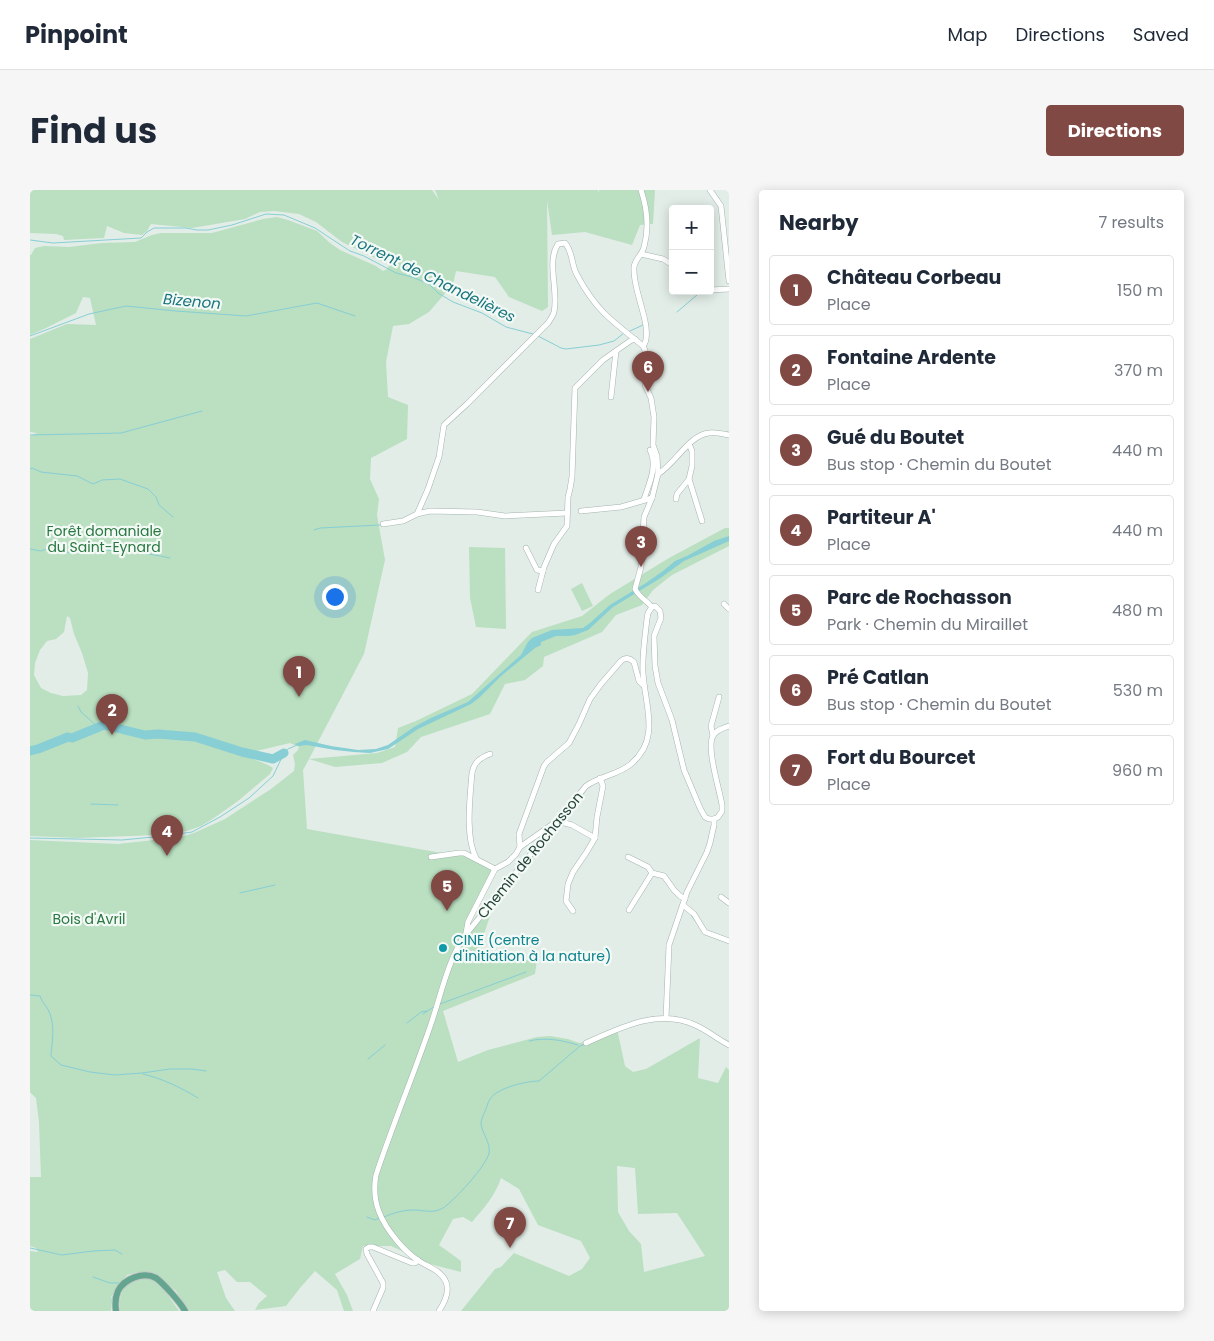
<!DOCTYPE html>
<html lang="en">
<head>
<meta charset="utf-8">
<style>
  :root { --surface:#fff; --page:#f6f6f7; --text:#1f2937; --muted:#747a83; --line:#e0e1e3; --accent:#814944 }
  body { margin:0; font-family:Poppins,sans-serif; background:var(--page); color:var(--text) }
  .controls { position:absolute; right:15px; top:15px; display:grid; overflow:hidden; border-radius:5px; box-shadow:0 2px 12px #0003 }
  .controls button { width:45px; height:45px; display:grid; place-items:center; padding:0; border:0; border-bottom:1px solid var(--line); background:var(--surface); color:var(--text); font:25px sans-serif }
  .you { position:absolute; left:304px; top:406px; width:18px; height:18px; margin:-12px; border:4px solid #fff; border-radius:50%; background:#1a73e8; box-shadow:0 0 0 8px #1a73e833 }
  .badge { display:grid; place-items:center; width:32px; height:32px; border-radius:50%; background:var(--accent); color:#fff; font-size:16px; font-weight:700 }
  .pin { position:absolute; translate:-50% -41px; filter:drop-shadow(0 1px 2px #0008) }
  .pin::after { content:''; position:absolute; top:26px; width:18px; height:15px; background:inherit; clip-path:polygon(0 0,100% 0,50% 100%) }
  .list { margin:0; padding:0; list-style:none }
  h2 { display:flex; justify-content:space-between; align-items:center; height:65px; margin:0; padding:0 20px; font-size:21px }
  h2 small { font-size:16px; font-weight:400; color:var(--muted) }
  .list li { display:grid; grid-template-columns:32px 1fr auto; gap:15px; align-items:center; box-sizing:border-box; height:70px; margin:0 10px 10px; padding:0 10px; border:1px solid var(--line); border-radius:5px }
  .list b { display:block; font-size:19px; white-space:nowrap }
  .list p { margin:0; font-size:16px; white-space:nowrap; color:var(--muted) }
  .list em { font-size:16px; font-style:normal; color:var(--muted) }
  .map { position:relative; flex:none; width:699px; height:1121px; overflow:hidden; border-radius:5px }
  header { display:flex; align-items:center; gap:30px; box-sizing:border-box; height:70px; padding:0 25px; background:var(--surface); border-bottom:1px solid var(--line) }
  header strong { font-size:24px }
  nav { display:flex; gap:28px; margin-inline-start:auto; font-size:18px }
  .intro { display:flex; align-items:center; justify-content:space-between; box-sizing:border-box; height:120px; padding:0 30px }
  h1 { margin:0; font-size:35px }
  .button { padding:12px 22px; border-radius:5px; background:var(--accent); color:#fff; font-size:18px; font-weight:700 }
  main { display:flex; gap:30px; padding:0 30px }
  aside { flex:1; background:var(--surface); border-radius:5px; box-shadow:0 2px 12px #0003 }
  .map>svg:first-child { display:block }
</style>
</head>
<body>
<header>
<strong>Pinpoint</strong>
<nav><a>Map</a><a>Directions</a><a>Saved</a></nav>
</header>
<div class="intro"><h1>Find us</h1><a class="button">Directions</a></div>
<main>
<div class="map">
<svg width="699" height="1121" viewBox="0 0 699 1121">
  <rect width="100%" height="100%" fill="#e2ede7"/>
  <!-- green -->
  <g fill="#badfc1" fill-rule="evenodd">
    <path d="M0,0H402L409,10L405,0H568L569,3V0H625L623,34L610,35L602,55L555,42L522,45L517,10L518,117L512,121L479,107L465,87L426,81L423,94L399,122L379,134L363,136L356,172L358,207L378,215L377,249L341,268L340,289L349,309L347,325L355,370L334,464L279,569L347,563L365,557L368,538L386,531L442,504L502,442L552,426L580,404L639,368L695,338H699V356L642,385L623,400L612,415L586,425L572,442L514,467L513,476L495,490L475,494L460,524L391,547L377,562L352,573L305,577L279,569L273,580L277,639L417,664L429,663L465,679L449,710L436,742L458,717L460,726L445,771L507,770L505,784L413,821L428,872L458,860L507,847L520,846L538,849L549,853L560,851L587,839L595,876L603,882L616,879L670,848L668,888L688,893L696,877L699,880V1121H431L465,1079L471,1077L484,1063L539,1086L552,1079L560,1068L551,1051L508,1035L489,999L471,988C465,1006 454,1018 442,1032L433,1027L423,1029L409,1055L431,1071V1082L400,1074L361,1056H333L330,1069L305,1084L317,1105L323,1121H314L307,1100L285,1081L270,1098L256,1116L225,1120L229,1113L237,1106L220,1092H207L195,1080L187,1082L196,1108L205,1121H157V1118L146,1101L126,1084L121,1082H108L97,1085L81,1107V1121H0V1061L8,1062L6,1058L0,1056V987H11L9,932L6,908L0,902V650L88,654L150,647L164,643L195,629L241,599L264,581L265,574L263,565L268,560L269,557L260,553L222,562L211,559C220,571 231,570 243,578L240,584L208,611L181,630L171,636L157,641L127,645L47,648L0,646V246L7,243L0,242V149L37,134L66,135L60,108L53,107L46,123L16,138L0,145V65H1L5,58L14,56L39,57L72,53L105,52L122,45L131,43H182L233,29L247,27L258,30L287,41L300,53L310,60L346,76L353,81L357,79L362,71L357,67L353,72L312,52L286,32L269,24L244,21L230,22L215,29L162,38L121,34L117,41L112,45L94,43L77,36L74,48L34,50L33,46L26,44L0,43ZM37,426L40,428L44,444L52,463L58,483L57,500L51,505L33,506L21,503L11,498L4,485L5,473L10,460L17,451L26,449L34,442ZM587,976L605,978L608,1024L647,1023L675,1066L614,1082L611,1054L599,1041L588,1022Z"/>
    <polygon points="439,357 475,358 476,439 446,437 440,408"/>
    <polygon points="552,393 563,416 552,421 541,399"/>
    <path d="M121,1088L135,1101L149,1121H90C89,1108 91,1096 105,1089C109,1087 116,1088 121,1088Z"/>
  </g>
  <!-- water -->
  <polygon fill="#87ced5" points="699,346 699,351 654,371 629,389 583,417 558,440 545,445 538,446 526,446 511,452 511,455 505,458 471,486 450,507 441,514 388,539 358,559 340,563 324,562 305,560 277,555 269,556 265,554 275,550 301,556 328,560 346,559 358,555 384,537 401,528 438,512 491,465 498,452 502,448 522,440 553,438 560,433 580,415 616,393 633,381 645,371 657,366 684,351"/>
  <g fill="none" stroke-linecap="round" stroke-linejoin="round">
    <!-- stream -->
    <g stroke="#87ced5" stroke-width="1">
      <polyline points="0,50 23,53 111,48 117,42 124,38 156,38 167,40 178,40 202,35 236,24 254,25 285,38 320,61 334,66 366,83 382,87 399,94 408,103 423,112 452,123 476,137 503,144"/>
      <polyline points="647,122 667,105"/>
      <polyline points="600,141 613,135"/>
      <polyline points="0,146 59,124 96,116 146,121 216,126 287,113 325,126"/>
      <polyline points="508,146 531,158 536,159 569,155 584,151 594,143"/>
      <polyline points="0,245 91,243 172,221"/>
      <polyline points="0,279 2,278 11,282 47,286 63,294 72,290 90,289 118,299 126,307 129,315 143,327"/>
      <polyline points="284,340 290,338 350,335"/>
      <path d="M0,359L11,361L16,359C32,366 52,360 70,360C93,360 117,363 140,368"/>
      <polyline points="48,516 51,522 68,537"/>
      <polyline points="61,614 88,615"/>
      <polyline points="0,648 92,650 134,646 162,642 190,627 219,608 243,586 254,563 258,559 267,555"/>
      <polyline points="210,703 245,695"/>
      <polyline points="661,725 666,732"/>
      <path d="M0,805L10,806C12,813 18,817 20,824C25,837 22,852 21,866L31,875L60,882L85,885L112,883L140,879H162L176,881"/>
      <polyline points="410,814 496,782"/>
      <polyline points="393,824 405,816"/>
      <polyline points="377,833 391,822 397,821"/>
      <path d="M499,851C516,847 531,850 548,855"/>
      <polyline points="338,869 355,855"/>
      <path d="M113,884C133,889 150,897 168,908"/>
      <polyline points="337,1027 345,1030 349,1028"/>
      <path d="M354,1027C363,1023 373,1020 384,1020C394,1020 403,1024 413,1018C424,1011 457,975 459,963C461,953 452,943 451,934C451,929 454,924 456,919C457,916 458,912 460,909C467,898 496,891 509,891L550,856L556,854"/>
      <polyline points="0,1058 32,1065 63,1061 85,1060 92,1064"/>
      <polyline points="63,1087 80,1093 91,1093"/>
      <polyline points="82,1113 82,1108 84,1105"/>
    </g>
    <!-- river -->
    <polyline stroke="#87ced5" stroke-width="9" points="0,561 8,559 38,547 42,548 74,535 115,545 128,544 165,547 212,562 243,569 254,563"/>
    <!-- minor casing -->
    <g stroke="#a4b5ae" stroke-width="6">
      <g id="minor">
        <path d="M611,0C617,18 619,39 614,57C612,65 605,69 604,77C603,91 609,106 612,119C615,129 620,148 613,156L615,160V195L621,208L624,227L623,255L627,266L628,284L622,308L614,327L611,377L605,399C609,407 617,411 622,417"/>
        <polyline points="680,0 691,16 699,91"/>
        <polyline points="611,64 633,69 643,75"/>
        <polyline points="680,100 699,99"/>
        <polyline points="581,207 586,161"/>
        <polyline points="659,254 662,261 662,276 659,289 672,331"/>
        <path d="M628,284C645,274 659,245 679,243C686,242 693,244 699,245"/>
        <path d="M614,309C619,294 628,276 620,260"/>
        <polyline points="646,309 647,304 659,289"/>
        <polyline points="551,321 591,317 622,308"/>
        <path d="M387,324L398,299L409,267L414,235L437,214L518,133C520,130 523,126 524,122C529,101 516,72 528,54L535,53C543,62 541,74 547,85C554,98 564,113 574,123C586,135 600,145 613,156"/>
        <polyline points="353,334 373,331 387,324 400,321 447,322 475,326 537,323"/>
        <polyline points="496,358 507,380 513,381"/>
        <polyline points="508,400 514,377 524,354 537,336 538,307 540,299 542,287 545,198 573,170 600,151 605,149"/>
        <polyline points="694,414 699,419"/>
        <path d="M622,417L625,416L630,421L631,428L624,446L625,476L628,493L642,530L654,580L670,618L675,627L679,629H684L688,627L692,621V615C690,601 676,558 683,546C686,540 693,538 699,536"/>
        <polyline points="683,546 681,536 689,507"/>
        <polyline points="490,657 527,631 542,635 565,648"/>
        <polyline points="401,667 429,663 434,663 465,679"/>
        <polyline points="598,667 618,677 622,683 634,686 644,700 650,706 655,709"/>
        <path d="M446,668C435,647 440,607 442,583C444,572 450,568 460,564"/>
        <polyline points="691,707 699,713"/>
        <polyline points="653,715 664,724 675,742 699,751"/>
        <polyline points="599,720 622,683"/>
        <polyline points="543,721 536,711 538,694 543,682 556,663 565,648 567,627 573,596 570,588"/>
        <path d="M436,743L438,732L465,679L478,672L486,664L490,657L489,644L514,576L517,572L539,553L549,534L560,509L571,494L591,471C595,467 600,468 604,472L609,491L614,496"/>
        <polyline points="636,828 639,755 657,702 677,662 680,653 684,635 684,629"/>
        <path d="M556,853C590,838 628,818 665,835C677,840 687,849 699,855"/>
        <polyline points="343,1121 353,1098 353,1093 337,1064 336,1059 339,1057 343,1057 382,1073 385,1073 388,1070"/>
        <path d="M409,1121C415,1112 420,1102 416,1092C411,1080 398,1077 389,1071C381,1066 374,1059 368,1052C351,1032 341,1012 346,985C363,934 384,884 401,834C411,805 417,774 433,748L556,596C570,586 588,585 601,574C631,549 615,516 613,483C612,465 615,447 617,429L618,423L622,417"/>
      </g>
    </g>
    <!-- major casing -->
    <g stroke="#c1c9c6" stroke-width="8">
      <path id="major" d="M86,1121C85,1114 85,1108 88,1101C94,1089 113,1081 126,1088C133,1093 151,1113 155,1121"/>
    </g>
    <!-- minor -->
    <use href="#minor" stroke="#fff" stroke-width="5"/>
    <!-- major -->
    <use href="#major" stroke="#64a58f" stroke-width="6"/>
  </g>
  <!-- markers -->
  <circle fill="#0f9aa8" stroke="#f3f9f5" stroke-width="2" cx="413" cy="758" r="5"/>
  <g text-anchor="middle" dominant-baseline="central" stroke-width="4.5" stroke-linejoin="round" paint-order="stroke">
    <!-- park labels -->
    <g font-size="14" fill="#297842" stroke="#f3f9f5">
      <text x="74" y="341">Forêt domaniale<tspan x="74" dy="16">du Saint-Eynard</tspan></text>
      <text x="59" y="729">Bois d'Avril</text>
    </g>
    <!-- street labels -->
    <g font-size="14" fill="#213f35" stroke="#f3f9f5">
      <text transform="translate(500 665) rotate(-51)">Chemin de Rochasson</text>
    </g>
    <!-- culture labels -->
    <g font-size="14" fill="#0d838f" stroke="#f3f9f5" text-anchor="start">
      <text x="423" y="750">CINE (centre<tspan x="423" dy="16">d'initiation à la nature)</tspan></text>
    </g>
    <!-- water labels -->
    <g font-size="15" font-style="italic" fill="#18757e" stroke="#f3f9f5">
      <text transform="translate(403 88) rotate(26)">Torrent de Chandelières</text>
      <text transform="translate(162 111) rotate(5)">Bizenon</text>
    </g>
  </g>
</svg>
<div class="controls">
<button>+</button>
<button>−</button>
</div>
<div class="you"></div>
<div class="pin badge" style="left:269px;top:507px">1</div>
<div class="pin badge" style="left:82px;top:545px">2</div>
<div class="pin badge" style="left:611px;top:377px">3</div>
<div class="pin badge" style="left:137px;top:666px">4</div>
<div class="pin badge" style="left:417px;top:721px">5</div>
<div class="pin badge" style="left:618px;top:202px">6</div>
<div class="pin badge" style="left:480px;top:1058px">7</div>
</div>
<aside>
<h2>Nearby<small>7 results</small></h2>
<ul class="list">
<li><span class="badge">1</span><div><b>Château Corbeau</b><p>Place</p></div><em>150 m</em></li>
<li><span class="badge">2</span><div><b>Fontaine Ardente</b><p>Place</p></div><em>370 m</em></li>
<li><span class="badge">3</span><div><b>Gué du Boutet</b><p>Bus stop · Chemin du Boutet</p></div><em>440 m</em></li>
<li><span class="badge">4</span><div><b>Partiteur A'</b><p>Place</p></div><em>440 m</em></li>
<li><span class="badge">5</span><div><b>Parc de Rochasson</b><p>Park · Chemin du Miraillet</p></div><em>480 m</em></li>
<li><span class="badge">6</span><div><b>Pré Catlan</b><p>Bus stop · Chemin du Boutet</p></div><em>530 m</em></li>
<li><span class="badge">7</span><div><b>Fort du Bourcet</b><p>Place</p></div><em>960 m</em></li>
</ul>
</aside>
</main>
</body>
</html>
